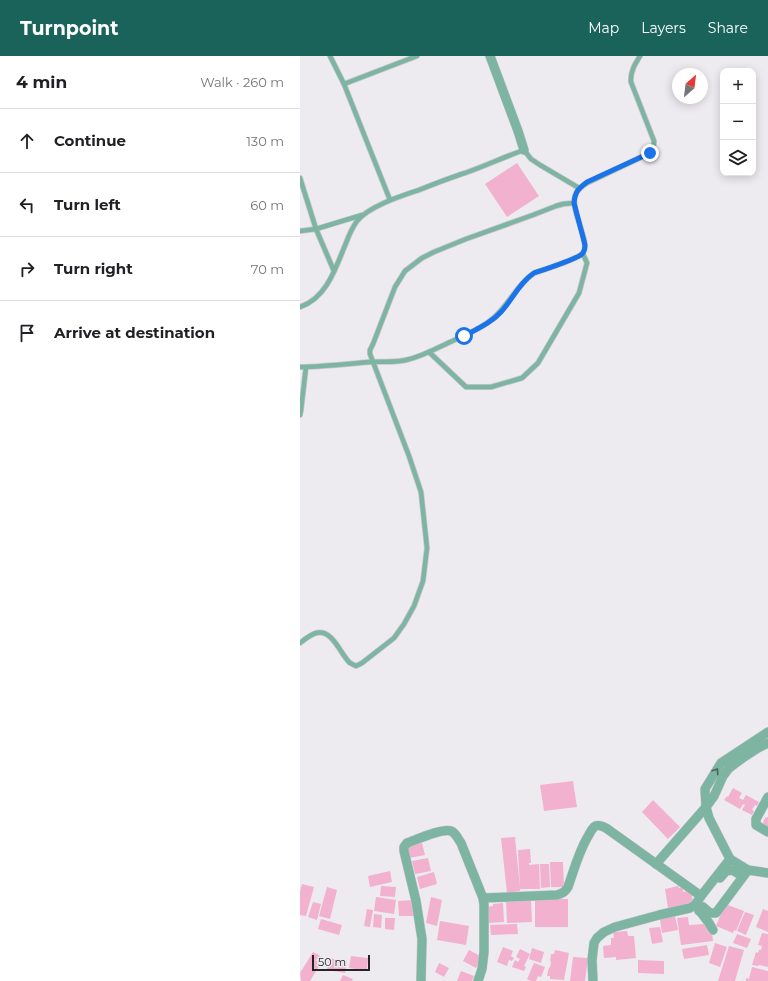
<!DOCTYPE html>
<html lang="en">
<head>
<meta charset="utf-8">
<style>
  :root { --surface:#fff; --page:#f2f2f2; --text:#202124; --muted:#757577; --line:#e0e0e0; --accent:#19635a }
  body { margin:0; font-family:Montserrat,sans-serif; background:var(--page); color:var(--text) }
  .controls { position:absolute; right:12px; top:12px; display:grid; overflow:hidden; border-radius:8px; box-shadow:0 2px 10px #0003 }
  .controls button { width:36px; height:36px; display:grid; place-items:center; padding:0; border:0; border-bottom:1px solid var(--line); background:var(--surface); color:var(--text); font:20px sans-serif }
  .compass { position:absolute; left:372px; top:12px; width:36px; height:36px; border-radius:50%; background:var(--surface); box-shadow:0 2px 10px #0003; rotate:28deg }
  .scale { position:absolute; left:12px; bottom:10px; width:58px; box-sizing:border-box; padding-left:4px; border:2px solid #242426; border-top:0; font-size:11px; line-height:14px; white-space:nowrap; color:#242426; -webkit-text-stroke:3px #edebf0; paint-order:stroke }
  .stop { position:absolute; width:12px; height:12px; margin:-9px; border:3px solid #1a73e8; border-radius:50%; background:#fff }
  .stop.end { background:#1a73e8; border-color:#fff; box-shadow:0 1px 4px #0008 }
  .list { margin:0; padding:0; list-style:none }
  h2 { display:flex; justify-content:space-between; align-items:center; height:52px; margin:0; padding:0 16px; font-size:17px }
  h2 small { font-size:13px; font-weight:400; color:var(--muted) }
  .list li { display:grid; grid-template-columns:26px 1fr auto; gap:12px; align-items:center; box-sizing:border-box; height:64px; padding:0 16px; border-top:1px solid var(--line) }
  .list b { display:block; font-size:15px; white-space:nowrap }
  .list em { font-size:13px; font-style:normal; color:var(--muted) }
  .icon { flex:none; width:22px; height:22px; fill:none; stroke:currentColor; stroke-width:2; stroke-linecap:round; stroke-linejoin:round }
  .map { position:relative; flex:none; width:468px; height:925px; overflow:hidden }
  header { display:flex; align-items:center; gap:24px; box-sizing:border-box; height:56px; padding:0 20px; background:var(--accent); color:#fff }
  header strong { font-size:19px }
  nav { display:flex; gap:22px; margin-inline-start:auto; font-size:14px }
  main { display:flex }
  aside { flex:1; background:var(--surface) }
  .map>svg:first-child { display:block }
</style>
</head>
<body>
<header>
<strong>Turnpoint</strong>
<nav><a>Map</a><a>Layers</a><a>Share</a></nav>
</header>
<main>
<aside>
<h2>4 min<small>Walk · 260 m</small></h2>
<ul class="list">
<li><svg class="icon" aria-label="ahead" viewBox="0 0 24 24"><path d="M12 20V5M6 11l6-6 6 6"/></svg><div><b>Continue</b></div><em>130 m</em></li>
<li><svg class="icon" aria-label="left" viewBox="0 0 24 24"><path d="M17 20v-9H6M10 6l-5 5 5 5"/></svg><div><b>Turn left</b></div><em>60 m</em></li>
<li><svg class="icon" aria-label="right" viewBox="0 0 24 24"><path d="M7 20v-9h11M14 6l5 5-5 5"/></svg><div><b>Turn right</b></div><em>70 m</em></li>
<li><svg class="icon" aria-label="arrive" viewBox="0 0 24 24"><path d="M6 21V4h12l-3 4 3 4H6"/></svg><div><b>Arrive at destination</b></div></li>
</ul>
</aside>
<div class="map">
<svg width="468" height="925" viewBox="0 0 468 925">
  <rect width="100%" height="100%" fill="#edebf0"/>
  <!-- building -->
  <g fill="#f2b1ce">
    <polygon points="217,107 239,140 207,161 185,128"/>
    <polygon points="273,725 277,751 244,755 240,729"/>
    <polygon points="433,732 442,737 439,742 443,744 446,739 459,746 457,750 455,749 452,754 454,755 452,759 442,754 445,749 443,748 440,753 424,744 427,740 428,741"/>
    <polygon points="353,744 380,771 368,783 342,756"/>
    <polygon points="468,761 468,773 462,769 465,762"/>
    <polygon points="215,781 220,832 218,794 230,793 231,807 229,807 229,817 229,809 239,808 240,833 220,833 220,835 207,837 201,782"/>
    <polygon points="122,787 125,799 109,802 107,789"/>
    <polygon points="128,802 131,815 115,818 112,805"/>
    <polygon points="250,806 263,806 264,831 251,831"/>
    <polygon points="240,808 249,808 250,831 241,832"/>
    <polygon points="90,815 92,826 70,831 68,820"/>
    <polygon points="134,816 137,828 120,833 117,821"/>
    <polygon points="2,828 14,831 6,860 0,859 0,835"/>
    <polygon points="81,830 96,831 95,841 80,840"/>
    <polygon points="378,830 379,832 383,831 383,836 391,834 393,847 368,852 365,833"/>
    <polygon points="27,831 37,834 30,863 19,860"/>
    <polygon points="76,841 96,844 94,858 74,855"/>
    <polygon points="131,841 142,844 137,870 126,867"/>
    <polygon points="231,843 232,866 207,867 206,844"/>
    <rect x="235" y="843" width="33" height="28"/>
    <polygon points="113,844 114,860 99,860 98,845"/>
    <polygon points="13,846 21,848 17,864 8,861"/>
    <polygon points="203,847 204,866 186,867 186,851 193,850 193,848"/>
    <polygon points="425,848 444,855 436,875 434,874 433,877 416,870"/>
    <polygon points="67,853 73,854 70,871 64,870"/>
    <polygon points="463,853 468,855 468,876 456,871"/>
    <polygon points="445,856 454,859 446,879 437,875"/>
    <polygon points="74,858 82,859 81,872 73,871"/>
    <polygon points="375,860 378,874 362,877 360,863"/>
    <polygon points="388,861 389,869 404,868 405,870 407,870 408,877 412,876 413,885 381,889 377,862"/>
    <polygon points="85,862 95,862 94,874 85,873"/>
    <polygon points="21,863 42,869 39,879 18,873"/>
    <polygon points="140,865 169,870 166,889 137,884"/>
    <polygon points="217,868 218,878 191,879 190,869"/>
    <polygon points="360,871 363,886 352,888 349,872"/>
    <polygon points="327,875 328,880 334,880 336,902 316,904 316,901 304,902 303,890 311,889 311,882 314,882 313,876"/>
    <polygon points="462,877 468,878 468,911 459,909 458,910 452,909 456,896 458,897 459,894 461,894 462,890 458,889"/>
    <polygon points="437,878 451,883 447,892 433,887"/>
    <polygon points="415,887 427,891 420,911 409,907"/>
    <polygon points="407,889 409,899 384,903 382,893"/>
    <polygon points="429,890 444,894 435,925 418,925"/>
    <polygon points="203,891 213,895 211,900 214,902 212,905 209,904 207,910 197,906"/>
    <polygon points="232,892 244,896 241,907 229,903"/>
    <polygon points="220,893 230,898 224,910 226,911 224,915 212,911 215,904 218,906 220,903 216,901"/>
    <polygon points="169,894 182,901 176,912 163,905"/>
    <polygon points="255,894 269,897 264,924 250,923 250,920 247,920 249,911 250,912 251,905 250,905 251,898 254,898"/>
    <polygon points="13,896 24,902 10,925 1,925 0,917"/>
    <polygon points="51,900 68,902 67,915 49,912"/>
    <polygon points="273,901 288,902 285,925 270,925"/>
    <polygon points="29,902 47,905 45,917 27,914"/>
    <polygon points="338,904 364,905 364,918 338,917"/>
    <polygon points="139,907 149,912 144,921 135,916"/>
    <polygon points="234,907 245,911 241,921 238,920 236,925 231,925 227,923"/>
    <polygon points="452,911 468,915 468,925 446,925 446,922 449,923"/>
    <polygon points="161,915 174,920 172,925 157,925"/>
    <polygon points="43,919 53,923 52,925 40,925"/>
  </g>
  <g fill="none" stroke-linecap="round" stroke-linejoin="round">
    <!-- lane casing -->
    <g stroke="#c9c7cc" stroke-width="6">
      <g id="lane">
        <polyline points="30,0 44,28 90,144"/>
        <polyline points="44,28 117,0"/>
        <polyline points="0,122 16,173 34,215"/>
        <polyline points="0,175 16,173 62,159"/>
        <path d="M0,251C27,242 36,211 46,187C49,179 52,172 57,165C69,150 101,140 119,134C134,128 149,122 165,117C185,110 204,101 224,94L231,103L240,109L279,132"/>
        <polyline points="129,296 166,331 191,331 222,322 238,307 279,237 287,207 283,198"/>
        <path d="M0,311C23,311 47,308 70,306C82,305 94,307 106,304C121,301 135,293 148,287C163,280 179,274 191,264C208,251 216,229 234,217C243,214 278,203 283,197C291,187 270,154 275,140C277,133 282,130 287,127L350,97C353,93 354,91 354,85L331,26C330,16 335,8 340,0"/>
        <polyline points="0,359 1,354 6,311"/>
        <path d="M0,587C5,583 10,579 16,577C33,573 40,598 50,607C51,607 55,610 56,610L62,607L94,582L104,568L114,550L123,525L127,492L121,436L109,400L70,298V294L73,288L95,231L105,215L122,202L134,196L166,183L233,159L256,150L263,148L274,147"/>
      </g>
    </g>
    <!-- street casing -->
    <g stroke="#c9c7cc" stroke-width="10">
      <g id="street">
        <polyline points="190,0 218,75 224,94"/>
        <polyline points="468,741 456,763 456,769 468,776"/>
        <polyline points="430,803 448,814 468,817"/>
        <polyline points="356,808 406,751 414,740 423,720 429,712 444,701 458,692 468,687"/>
        <polyline points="420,822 426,815 432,814 443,820"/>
        <path d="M183,842L257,839C263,837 265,836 268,831C274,814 278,798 287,782C289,779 291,774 294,771C297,768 302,770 306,772L401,840"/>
        <polyline points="396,850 409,867 413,874"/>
        <polyline points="399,855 403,851 410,857 416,857 448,814"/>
        <path d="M121,925L122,883L116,845L104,795V791L107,787C116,784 142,772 151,775C156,777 158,783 161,787L183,842L184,849V896L182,913L178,925"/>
        <polyline points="293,925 292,904 294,887 297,882 304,876 315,871 359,859 390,852 395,849 401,840 430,803 409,762 406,751 405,733 421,707 468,676"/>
      </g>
    </g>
    <!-- lane -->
    <use href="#lane" stroke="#7db5a2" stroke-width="4.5"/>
    <!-- street -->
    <use href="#street" stroke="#7db5a2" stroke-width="9"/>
  </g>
  <!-- one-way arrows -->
  <defs><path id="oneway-chevron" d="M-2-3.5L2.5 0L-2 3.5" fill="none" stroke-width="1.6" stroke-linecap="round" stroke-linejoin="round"/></defs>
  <use stroke="#4c655e" href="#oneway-chevron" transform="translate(416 715) rotate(-56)"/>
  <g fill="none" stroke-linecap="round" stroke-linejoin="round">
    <!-- route -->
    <path stroke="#1a73e8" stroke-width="5" d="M164,280C177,273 191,267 201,256C213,243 219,227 234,217C243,214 277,203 282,198C285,195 285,192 285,189L274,147C275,136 278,133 287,126L350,97"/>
  </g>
</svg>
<div class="controls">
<button>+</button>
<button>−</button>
<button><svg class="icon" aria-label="layers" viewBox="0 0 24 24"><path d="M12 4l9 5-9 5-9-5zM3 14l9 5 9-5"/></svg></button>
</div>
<svg class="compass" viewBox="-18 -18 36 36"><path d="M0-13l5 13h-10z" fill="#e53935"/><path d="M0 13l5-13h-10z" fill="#757577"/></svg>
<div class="scale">50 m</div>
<div class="stop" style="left:164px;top:280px"></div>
<div class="stop end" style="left:350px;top:97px"></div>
</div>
</main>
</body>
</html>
